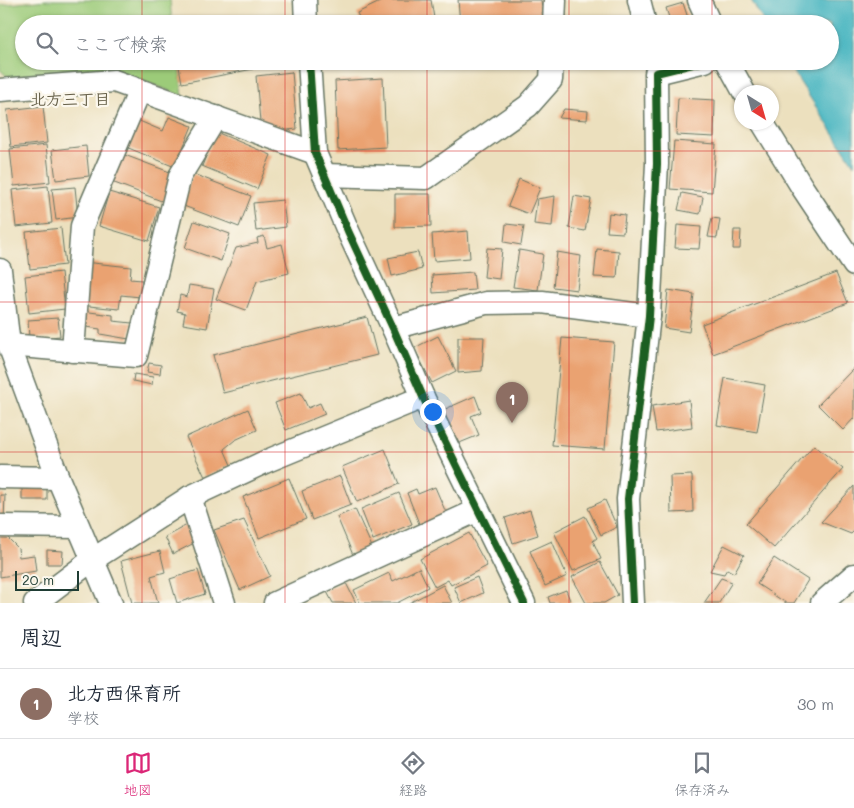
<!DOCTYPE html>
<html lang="ja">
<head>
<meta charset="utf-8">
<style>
  :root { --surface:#fff; --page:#f2f2f3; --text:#1f2937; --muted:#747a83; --line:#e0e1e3; --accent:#db2777 }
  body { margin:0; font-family:Mali,"Klee One",sans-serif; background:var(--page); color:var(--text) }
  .compass { position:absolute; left:734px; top:85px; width:45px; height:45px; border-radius:50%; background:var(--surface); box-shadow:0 1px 4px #0004; rotate:143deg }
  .scale { position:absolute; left:15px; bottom:12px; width:64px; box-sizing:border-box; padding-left:5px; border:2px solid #1f3d34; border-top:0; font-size:14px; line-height:18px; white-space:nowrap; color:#1f3d34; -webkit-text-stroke:4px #fbf7ec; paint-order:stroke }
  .you { position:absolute; left:432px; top:411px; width:18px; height:18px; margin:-12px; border:4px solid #fff; border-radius:50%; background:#1a73e8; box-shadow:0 0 0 8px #1a73e833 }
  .badge { display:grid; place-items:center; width:32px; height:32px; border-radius:50%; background:var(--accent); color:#fff; font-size:16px; font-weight:700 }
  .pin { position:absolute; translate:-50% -41px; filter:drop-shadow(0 1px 2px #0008) }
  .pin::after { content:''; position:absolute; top:26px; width:18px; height:15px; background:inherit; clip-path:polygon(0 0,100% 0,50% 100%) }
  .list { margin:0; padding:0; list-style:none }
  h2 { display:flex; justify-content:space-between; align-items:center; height:65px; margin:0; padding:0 20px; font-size:21px }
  h2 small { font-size:16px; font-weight:400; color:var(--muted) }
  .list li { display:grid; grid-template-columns:32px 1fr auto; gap:15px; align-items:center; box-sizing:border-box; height:70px; padding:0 20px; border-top:1px solid var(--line) }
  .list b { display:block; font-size:19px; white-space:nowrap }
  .list p { margin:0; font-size:16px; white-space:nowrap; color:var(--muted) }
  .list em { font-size:16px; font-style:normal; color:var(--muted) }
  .icon { flex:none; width:28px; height:28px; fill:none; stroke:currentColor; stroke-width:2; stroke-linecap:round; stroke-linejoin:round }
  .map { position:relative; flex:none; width:854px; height:603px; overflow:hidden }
  .search { position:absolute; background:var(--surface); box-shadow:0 1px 4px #0004; left:15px; right:15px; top:15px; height:55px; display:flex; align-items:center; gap:12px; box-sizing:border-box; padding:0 18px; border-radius:28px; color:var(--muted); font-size:19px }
  .sheet { height:135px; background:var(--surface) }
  nav { display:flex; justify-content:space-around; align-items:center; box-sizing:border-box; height:70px; border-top:1px solid var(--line); background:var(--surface); font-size:14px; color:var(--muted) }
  nav a { display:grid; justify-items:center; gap:2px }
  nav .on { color:var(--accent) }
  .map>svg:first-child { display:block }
</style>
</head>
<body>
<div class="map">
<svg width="854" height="603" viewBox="0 0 854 603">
  <rect width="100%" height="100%" fill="#fbf7ec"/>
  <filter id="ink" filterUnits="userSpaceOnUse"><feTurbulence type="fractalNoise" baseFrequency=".02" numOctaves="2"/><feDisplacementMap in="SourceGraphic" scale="10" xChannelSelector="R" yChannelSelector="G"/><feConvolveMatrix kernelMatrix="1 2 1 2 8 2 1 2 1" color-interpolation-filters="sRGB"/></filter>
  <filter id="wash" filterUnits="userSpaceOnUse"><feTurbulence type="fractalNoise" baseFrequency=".0096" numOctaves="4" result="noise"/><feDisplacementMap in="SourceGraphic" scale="20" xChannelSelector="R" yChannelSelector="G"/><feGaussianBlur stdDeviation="1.12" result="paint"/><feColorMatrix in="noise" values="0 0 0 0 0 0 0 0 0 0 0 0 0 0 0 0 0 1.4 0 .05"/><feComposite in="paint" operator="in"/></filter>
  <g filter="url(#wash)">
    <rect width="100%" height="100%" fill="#ece0be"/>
    <!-- green -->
    <polygon fill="#9ccb79" stroke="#5e8456" points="47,0 170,0 172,24 24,24 24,61 178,61 183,96 109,68 9,78 0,70 0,5"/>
    <!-- water -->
    <polygon fill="#48b6c1" stroke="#347a7a" points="751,0 854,0 854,165 786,61 830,61 830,24 765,24"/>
    <g id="blocks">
      <!-- building -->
      <g fill="#eaa271">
        <polygon points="384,0 431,0 435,24 362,24 357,13"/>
        <polygon points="458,0 541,0 543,20 513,24 460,24"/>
        <polygon points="683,3 690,24 671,24 666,8"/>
        <polygon points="178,61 251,61 253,69 182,83"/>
        <polygon points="292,72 297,129 261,133 256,76"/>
        <polygon points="383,78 386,147 338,150 335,81"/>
        <polygon points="678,98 715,100 714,137 676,135"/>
        <polygon points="43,106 47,143 11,147 7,110"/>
        <polygon points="564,109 588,111 587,120 559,118"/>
        <polygon points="169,117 192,126 175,167 126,147 137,120 163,131"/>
        <polygon points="216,132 271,155 257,189 202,166"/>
        <polygon points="674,141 716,144 712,192 670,189"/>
        <polygon points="46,145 50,182 14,186 10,149"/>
        <polygon points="86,146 89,176 56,180 52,150"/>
        <polygon points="122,154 175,174 164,202 112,182"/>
        <polygon points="193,174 251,196 239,227 181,205"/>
        <polygon points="519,179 540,188 529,214 508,206"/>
        <polygon points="48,186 52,223 16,227 12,190"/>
        <polygon points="75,187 78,217 56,220 52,189"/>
        <polygon points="109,192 159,207 149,241 99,226"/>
        <polygon points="682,193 703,197 700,214 678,210"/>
        <polygon points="395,194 430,194 431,226 395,227"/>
        <polygon points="555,196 552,226 534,224 537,199"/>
        <polygon points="574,196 591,199 585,231 569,228"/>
        <polygon points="283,200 286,227 256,231 253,203"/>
        <polygon points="609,213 625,215 623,233 607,232"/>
        <polygon points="712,218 720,219 717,238 708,237"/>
        <polygon points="194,221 230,234 221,261 185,248"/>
        <polygon points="506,224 524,226 521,245 504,242"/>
        <polygon points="677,225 701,227 699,249 675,248"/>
        <polygon points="61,228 65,265 30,269 26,232"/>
        <polygon points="734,230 741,230 740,249 733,249"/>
        <polygon points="468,231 470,258 434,261 432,234"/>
        <polygon points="264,236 267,248 282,244 289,273 257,281 246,310 216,299 236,248 258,243 257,238"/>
        <polygon points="487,248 502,249 499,279 484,277"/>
        <polygon points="597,249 619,251 617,278 594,277"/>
        <polygon points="519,250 543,254 538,290 513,287"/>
        <polygon points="418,252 422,269 392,276 388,258"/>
        <polygon points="557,252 581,256 577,290 553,287"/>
        <polygon points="83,262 131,267 130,279 142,280 140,297 121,295 119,309 79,305"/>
        <polygon points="61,272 65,309 29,313 25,276"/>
        <polygon points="473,272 475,290 433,293 432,275"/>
        <polygon points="836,273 848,303 713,354 702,324"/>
        <polygon points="189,285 214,289 207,328 183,324 185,313 177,311 180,295 187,297"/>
        <polygon points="668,290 694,294 689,332 664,328"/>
        <polygon points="82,311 113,315 113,321 132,323 129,339 100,334 100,329 80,326"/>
        <polygon points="367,317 377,355 223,393 213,355"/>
        <polygon points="58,318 60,336 29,339 28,320"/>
        <polygon points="438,336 456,371 432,383 414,348"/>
        <polygon points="458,337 484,337 482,371 458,373"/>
        <polygon points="562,338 614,342 605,449 552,445"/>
        <polygon points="149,363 161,365 160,374 147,372"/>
        <polygon points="854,368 854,418 843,430 818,405"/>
        <polygon points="134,374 153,377 152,385 133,381"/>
        <polygon points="725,378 765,385 757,432 717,425"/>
        <polygon points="301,393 308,408 320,403 325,414 286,430 275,403"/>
        <polygon points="475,396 481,412 471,416 479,435 457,444 443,410"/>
        <polygon points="689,400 692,427 656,432 652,406"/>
        <polygon points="248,409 257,430 235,440 224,449 231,465 205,477 186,437"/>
        <polygon points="814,445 843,469 774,548 746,524"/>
        <polygon points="385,449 399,484 357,502 342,467"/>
        <polygon points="692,475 693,512 671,513 670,476"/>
        <polygon points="340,476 351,505 312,520 302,491"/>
        <polygon points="289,478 306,519 259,538 243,497"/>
        <polygon points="47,484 47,500 22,500 22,485"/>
        <polygon points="854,486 854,531 851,534 821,522"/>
        <polygon points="435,487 447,515 420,526 407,493 416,489 418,494"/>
        <polygon points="399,493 412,524 373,540 361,509"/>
        <polygon points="0,495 5,495 4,521 0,521"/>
        <polygon points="605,500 617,527 601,535 588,508"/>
        <polygon points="355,509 372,547 353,555 337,517"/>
        <polygon points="530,510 538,535 513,543 505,518"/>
        <polygon points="585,516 597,538 593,541 601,559 573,571 554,532"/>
        <polygon points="244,520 270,576 240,590 214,530"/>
        <polygon points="187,525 196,542 173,554 165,537"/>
        <polygon points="469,533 487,566 451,585 448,580 435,587 420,559"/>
        <polygon points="0,534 5,535 18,548 19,557 34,555 36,571 0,577"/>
        <polygon points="552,541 567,576 545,586 530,551"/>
        <polygon points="724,545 744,555 734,573 727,569 724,574 710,571"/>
        <polygon points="47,550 63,551 62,564 47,564"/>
        <polygon points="160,551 165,572 151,576 158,603 132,603 121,561"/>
        <polygon points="774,558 808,580 794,603 786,603 757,584"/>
        <polygon points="600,562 618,595 604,603 586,603 572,577"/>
        <polygon points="419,568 428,587 397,603 360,603 354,590 389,573 393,581"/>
        <polygon points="198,570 205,594 177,603 170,579"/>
        <polygon points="477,577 483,593 461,603 454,587"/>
        <polygon points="721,578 732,582 719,603 704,603"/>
        <polygon points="345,581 356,603 333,603 326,590"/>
        <polygon points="443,585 452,603 409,603"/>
        <polygon points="566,590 571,603 550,603 548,597"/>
      </g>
    </g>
  </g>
  <g filter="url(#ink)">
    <use href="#blocks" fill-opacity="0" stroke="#677664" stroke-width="1"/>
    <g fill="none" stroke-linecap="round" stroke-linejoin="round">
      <!-- minor casing -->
      <g stroke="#677664" stroke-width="25">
        <g id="minor">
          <polyline points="305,0 306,24"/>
          <polyline points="639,0 645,24"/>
          <polyline points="699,0 710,24"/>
          <polyline points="554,24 555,0"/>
          <polyline points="309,61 315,153 348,231 393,328 423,397 524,603"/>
          <polyline points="727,61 744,92"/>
          <polyline points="0,90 114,81 315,153"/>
          <polyline points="762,122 802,187 854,265"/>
          <polyline points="324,175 426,178 528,106 551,80 552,61"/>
          <polyline points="0,270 9,345 58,478 111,603"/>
          <polyline points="393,328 486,303 542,302 649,316"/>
          <polyline points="9,345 136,356 180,176 216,117"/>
          <polyline points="73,351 82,226 140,90"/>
          <polyline points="0,477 58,478"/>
          <polyline points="190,497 224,603"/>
          <polyline points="0,526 78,527"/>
          <polyline points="35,603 92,560 190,497 267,461 423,397"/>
          <polyline points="275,603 478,510"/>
          <polyline points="633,603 628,499 649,316 657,164 656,73 705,61"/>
          <polyline points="822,603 854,575"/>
        </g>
      </g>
      <!-- minor -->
      <use href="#minor" stroke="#fff" stroke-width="22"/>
      <!-- cycleway casing -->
      <g stroke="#fbf7ec" stroke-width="11">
        <g id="cycleway">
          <polyline points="309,61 315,153 348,231 393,328 423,397 524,603"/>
          <polyline points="633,603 628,499 649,316 657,164 656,73 705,61"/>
        </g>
      </g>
      <!-- cycleway -->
      <use href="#cycleway" stroke="#1b5e20" stroke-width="8"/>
    </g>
  </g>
  <!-- grid -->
  <path fill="none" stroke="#d62828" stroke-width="1" stroke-opacity="0.55" d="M142,0V24M285,0V24M427,0V24M569,0V24M712,0V24M142,61V603M285,61V603M427,61V603M569,61V603M712,61V603M0,151H854M0,302H854M0,452H854"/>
  <g text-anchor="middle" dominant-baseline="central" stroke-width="4.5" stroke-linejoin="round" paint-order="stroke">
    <!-- neighbourhood labels -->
    <g font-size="16" font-weight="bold" fill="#666049" stroke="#fbf7ec">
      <text x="70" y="98">北方三丁目</text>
    </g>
  </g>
</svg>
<svg class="compass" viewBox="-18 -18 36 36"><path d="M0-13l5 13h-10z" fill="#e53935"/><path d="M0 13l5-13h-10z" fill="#747a83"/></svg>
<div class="scale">20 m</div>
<div class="you"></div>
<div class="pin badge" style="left:512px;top:423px;background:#8d6e63">1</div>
<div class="search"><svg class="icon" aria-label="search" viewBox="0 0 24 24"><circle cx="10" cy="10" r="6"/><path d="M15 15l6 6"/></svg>ここで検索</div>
</div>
<section class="sheet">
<h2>周辺<small></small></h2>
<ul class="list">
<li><span class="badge" style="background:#8d6e63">1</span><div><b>北方西保育所</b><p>学校</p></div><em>30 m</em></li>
</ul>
</section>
<nav>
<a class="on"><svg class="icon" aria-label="map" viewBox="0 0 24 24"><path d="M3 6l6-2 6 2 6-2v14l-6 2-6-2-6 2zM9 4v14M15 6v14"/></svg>地図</a>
<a><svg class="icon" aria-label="directions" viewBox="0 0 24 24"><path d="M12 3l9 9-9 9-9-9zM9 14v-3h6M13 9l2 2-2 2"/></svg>経路</a>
<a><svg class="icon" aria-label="saved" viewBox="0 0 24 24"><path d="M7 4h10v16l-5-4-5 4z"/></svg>保存済み</a>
</nav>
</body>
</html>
